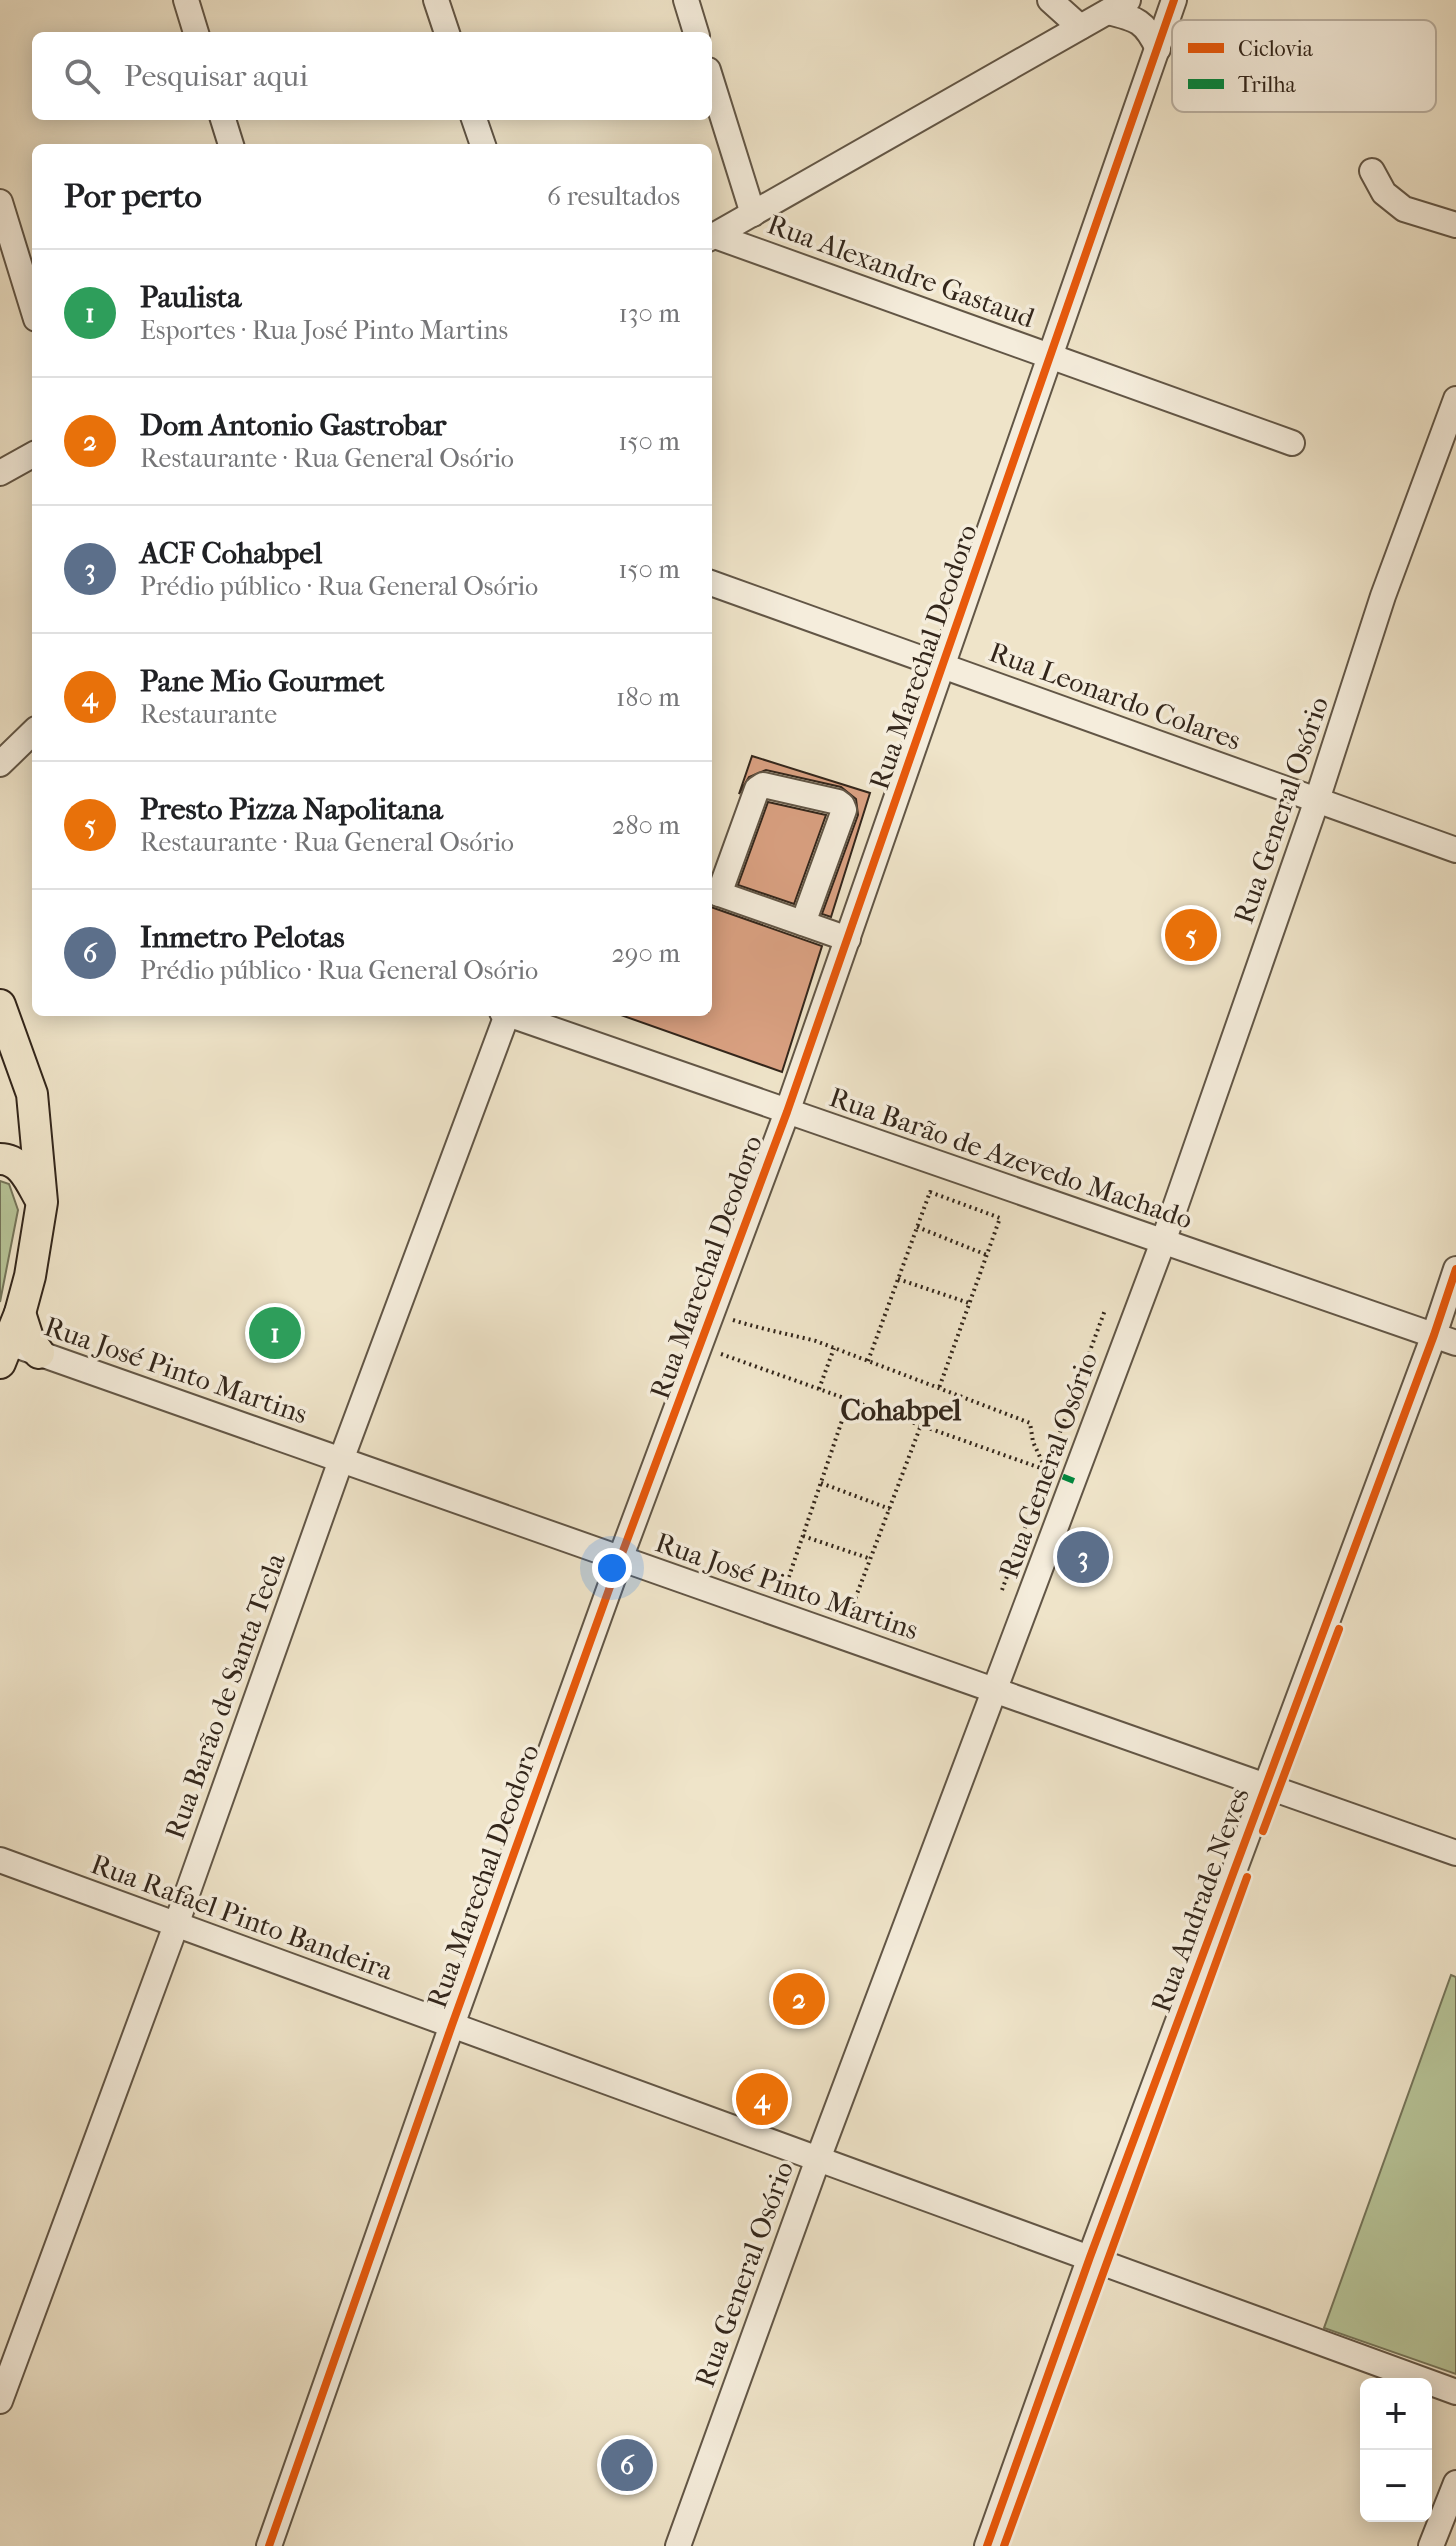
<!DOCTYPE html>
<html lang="pt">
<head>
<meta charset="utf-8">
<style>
  :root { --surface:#fff; --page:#f6f6f6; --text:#202124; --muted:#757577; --line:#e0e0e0; --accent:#8f2418 }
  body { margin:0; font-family:"IM FELL French Canon",serif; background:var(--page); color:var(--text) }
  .controls { position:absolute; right:24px; bottom:24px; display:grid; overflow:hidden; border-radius:12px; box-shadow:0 4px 20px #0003 }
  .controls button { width:72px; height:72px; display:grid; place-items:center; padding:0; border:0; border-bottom:2px solid var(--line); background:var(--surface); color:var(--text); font:40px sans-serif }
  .you { position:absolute; left:612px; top:1568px; width:28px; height:28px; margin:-20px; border:6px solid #fff; border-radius:50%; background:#1a73e8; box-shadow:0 0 0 12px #1a73e833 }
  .badge { display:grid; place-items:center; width:52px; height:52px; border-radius:50%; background:var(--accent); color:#fff; font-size:26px; font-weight:700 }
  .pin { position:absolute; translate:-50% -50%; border:4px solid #fff; box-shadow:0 2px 8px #0006 }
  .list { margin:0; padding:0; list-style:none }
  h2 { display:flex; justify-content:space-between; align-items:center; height:104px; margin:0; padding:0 32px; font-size:34px }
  h2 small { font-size:26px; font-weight:400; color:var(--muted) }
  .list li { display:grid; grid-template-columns:52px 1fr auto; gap:24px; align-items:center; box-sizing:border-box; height:128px; padding:0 32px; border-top:2px solid var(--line) }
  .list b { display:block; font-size:30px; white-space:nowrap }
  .list p { margin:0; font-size:26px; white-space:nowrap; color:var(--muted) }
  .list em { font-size:26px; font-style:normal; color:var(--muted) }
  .icon { flex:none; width:44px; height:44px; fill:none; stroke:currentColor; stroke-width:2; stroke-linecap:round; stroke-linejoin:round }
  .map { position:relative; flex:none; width:1456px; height:2546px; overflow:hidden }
  .search { position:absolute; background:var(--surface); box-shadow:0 4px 20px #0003; left:32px; top:32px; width:680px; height:88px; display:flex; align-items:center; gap:20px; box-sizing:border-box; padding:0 28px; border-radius:12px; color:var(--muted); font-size:30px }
  .panel { position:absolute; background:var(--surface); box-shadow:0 4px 20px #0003; left:32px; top:144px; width:680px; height:872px; border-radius:12px }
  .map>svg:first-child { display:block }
</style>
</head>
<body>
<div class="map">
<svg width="1456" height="2546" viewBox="0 0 1456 2546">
  <rect width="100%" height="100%" fill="#efe4c9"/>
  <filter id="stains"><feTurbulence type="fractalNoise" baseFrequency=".0025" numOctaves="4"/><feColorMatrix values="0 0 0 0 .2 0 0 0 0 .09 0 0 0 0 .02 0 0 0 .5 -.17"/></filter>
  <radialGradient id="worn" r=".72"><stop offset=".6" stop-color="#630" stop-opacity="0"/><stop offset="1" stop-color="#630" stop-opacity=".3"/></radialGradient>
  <!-- green -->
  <g fill="#b7c498" stroke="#75755a" stroke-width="2">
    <polygon points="0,1181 9,1184 18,1210 0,1302"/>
    <polygon points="1451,1975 1456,1977 1456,2374 1324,2328"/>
  </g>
  <!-- building -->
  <g fill="#daa182" stroke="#33261b" stroke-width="2">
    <polygon points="752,756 870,793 831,917 822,914 858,815 856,799 841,787 766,770 749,777 739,794"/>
    <polygon points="768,802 826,815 794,904 738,885"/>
    <polygon points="708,906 822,946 782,1072 618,1014 619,1012 708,1012"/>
  </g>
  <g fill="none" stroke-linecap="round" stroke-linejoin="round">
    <!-- minor casing -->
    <g stroke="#625646" stroke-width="28">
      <g id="minor">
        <polyline points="186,0 197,36"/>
        <polyline points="436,0 448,36"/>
        <polyline points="686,0 697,36"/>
        <polyline points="1050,0 1080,27"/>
        <path d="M1108,12C1137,19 1145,21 1158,49"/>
        <polyline points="708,70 753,214"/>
        <polyline points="222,116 232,148"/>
        <polyline points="473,116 484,148"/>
        <polyline points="1372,171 1384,193 1404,209 1456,225"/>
        <polyline points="0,202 36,319"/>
        <polyline points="715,236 1292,443"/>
        <polyline points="708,239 1128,0"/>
        <polyline points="0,473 36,453"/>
        <polyline points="708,582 1456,850"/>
        <polyline points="0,764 36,729"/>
        <polyline points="708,890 848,939"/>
        <polyline points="719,894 757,789 763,785 838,802 842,805 844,810 803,923"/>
        <polyline points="502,1012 1456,1343"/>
        <polyline points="21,1347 1456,1853"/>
        <polyline points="0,1860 1456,2392"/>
        <polyline points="0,2401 176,1925 341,1460 508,1012"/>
        <polyline points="269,2546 452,2025 620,1559 787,1112 1174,0"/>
        <polyline points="678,2546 818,2159 1163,1242 1317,800 1383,596 1456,399"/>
        <polyline points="987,2546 1090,2257 1434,1335 1456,1269"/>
        <polyline points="1431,2546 1456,2483"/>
      </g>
    </g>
    <!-- major casing -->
    <g stroke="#33261b" stroke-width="34">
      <g id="major">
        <polyline points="0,1005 32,1094 42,1202 30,1276 20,1313 0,1363"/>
        <path d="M0,1159C21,1159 30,1181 39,1197"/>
        <polyline points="20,1313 28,1338 39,1353"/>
      </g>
    </g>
    <!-- path -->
    <g stroke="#33261b" stroke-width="4" stroke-dasharray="2 4" stroke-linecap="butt">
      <polyline points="917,1227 987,1255"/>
      <polyline points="898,1279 969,1303"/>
      <path d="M733,1320C761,1329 788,1334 816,1341L1030,1423L1033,1442L1046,1470"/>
      <polyline points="721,1354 1046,1470"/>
      <polyline points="868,1361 930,1192 1000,1218 939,1388"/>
      <polyline points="819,1389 834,1348"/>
      <polyline points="821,1483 890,1509"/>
      <polyline points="803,1536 871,1559"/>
      <polyline points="1002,1590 1105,1310"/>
      <polyline points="783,1594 849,1400"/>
      <polyline points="849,1615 921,1425"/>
    </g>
    <!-- minor -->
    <use href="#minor" stroke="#f5eddc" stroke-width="24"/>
    <!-- major -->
    <use href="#major" stroke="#efe4c9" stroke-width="30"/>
    <!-- quiet -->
    <polyline stroke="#00873e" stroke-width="6" stroke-dasharray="12 6" stroke-linecap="butt" points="1046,1470 1074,1481"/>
    <!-- cycleway casing -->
    <g stroke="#f5eddc" stroke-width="13">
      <g id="cycleway">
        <polyline points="1263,1831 1339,1629"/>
        <polyline points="269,2546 452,2025 620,1559 787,1112 1174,0"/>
        <polyline points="987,2546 1090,2257 1434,1335 1456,1269"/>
        <polyline points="1004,2546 1247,1877"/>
      </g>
    </g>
    <!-- cycleway -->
    <use href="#cycleway" stroke="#e8590c" stroke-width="8"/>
  </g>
  <g text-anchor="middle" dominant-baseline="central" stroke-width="7" stroke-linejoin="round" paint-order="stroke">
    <!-- street labels -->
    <g font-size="28" fill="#33261b" stroke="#f5eddc">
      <text transform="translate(901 271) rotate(20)">Rua Alexandre Gastaud</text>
      <text transform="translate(923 657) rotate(-71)">Rua Marechal Deodoro</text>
      <text transform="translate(1115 696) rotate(20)">Rua Leonardo Colares</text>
      <text transform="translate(1281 810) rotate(-71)">Rua General Osório</text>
      <text transform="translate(1011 1158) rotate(19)">Rua Barão de Azevedo Machado</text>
      <text transform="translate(706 1267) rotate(-70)">Rua Marechal Deodoro</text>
      <text transform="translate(176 1370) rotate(19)">Rua José Pinto Martins</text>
      <text transform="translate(1048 1465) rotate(-70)">Rua General Osório</text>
      <text transform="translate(787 1586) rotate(19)">Rua José Pinto Martins</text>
      <text transform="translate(225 1696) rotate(-70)">Rua Barão de Santa Tecla</text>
      <text transform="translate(483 1876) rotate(-70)">Rua Marechal Deodoro</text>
      <text transform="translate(1200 1900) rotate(-70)">Rua Andrade Neves</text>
      <text transform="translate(242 1917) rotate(20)">Rua Rafael Pinto Bandeira</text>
      <text transform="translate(744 2274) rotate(-70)">Rua General Osório</text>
    </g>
    <!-- neighbourhood labels -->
    <g font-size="30" font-weight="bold" fill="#33261b" stroke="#f5eddc">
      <text x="901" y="1410">Cohabpel</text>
    </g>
  </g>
  <!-- legend -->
  <rect x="1172" y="20" width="264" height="92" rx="12" fill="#f5eddc" stroke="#bbb1a2" stroke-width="2"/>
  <rect x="1188" y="43" width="36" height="10" fill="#e8590c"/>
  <rect x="1188" y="79" width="36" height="10" fill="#00873e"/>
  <g font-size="22" fill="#33261b">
    <text x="1238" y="56">Ciclovia</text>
    <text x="1238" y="92">Trilha</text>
  </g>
  <rect width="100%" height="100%" filter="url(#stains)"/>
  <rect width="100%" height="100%" fill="url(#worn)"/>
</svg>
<div class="controls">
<button>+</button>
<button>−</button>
</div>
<div class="you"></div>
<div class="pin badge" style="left:275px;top:1333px;background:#2e9e5b">1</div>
<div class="pin badge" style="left:799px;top:1999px;background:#e8710a">2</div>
<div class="pin badge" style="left:1083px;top:1557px;background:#5c6f8a">3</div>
<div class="pin badge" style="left:762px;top:2099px;background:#e8710a">4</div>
<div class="pin badge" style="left:1191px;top:935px;background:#e8710a">5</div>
<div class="pin badge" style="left:627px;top:2465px;background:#5c6f8a">6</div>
<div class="search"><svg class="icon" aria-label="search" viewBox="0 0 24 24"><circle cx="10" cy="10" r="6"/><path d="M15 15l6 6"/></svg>Pesquisar aqui</div>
<section class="panel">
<h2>Por perto<small>6 resultados</small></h2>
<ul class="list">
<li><span class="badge" style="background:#2e9e5b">1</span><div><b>Paulista</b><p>Esportes · Rua José Pinto Martins</p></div><em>130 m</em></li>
<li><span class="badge" style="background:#e8710a">2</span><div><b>Dom Antonio Gastrobar</b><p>Restaurante · Rua General Osório</p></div><em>150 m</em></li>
<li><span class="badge" style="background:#5c6f8a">3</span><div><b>ACF Cohabpel</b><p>Prédio público · Rua General Osório</p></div><em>150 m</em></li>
<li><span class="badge" style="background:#e8710a">4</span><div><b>Pane Mio Gourmet</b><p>Restaurante</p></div><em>180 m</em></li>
<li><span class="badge" style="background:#e8710a">5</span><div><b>Presto Pizza Napolitana</b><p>Restaurante · Rua General Osório</p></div><em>280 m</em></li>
<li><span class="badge" style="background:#5c6f8a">6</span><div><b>Inmetro Pelotas</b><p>Prédio público · Rua General Osório</p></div><em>290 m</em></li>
</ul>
</section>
</div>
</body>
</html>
